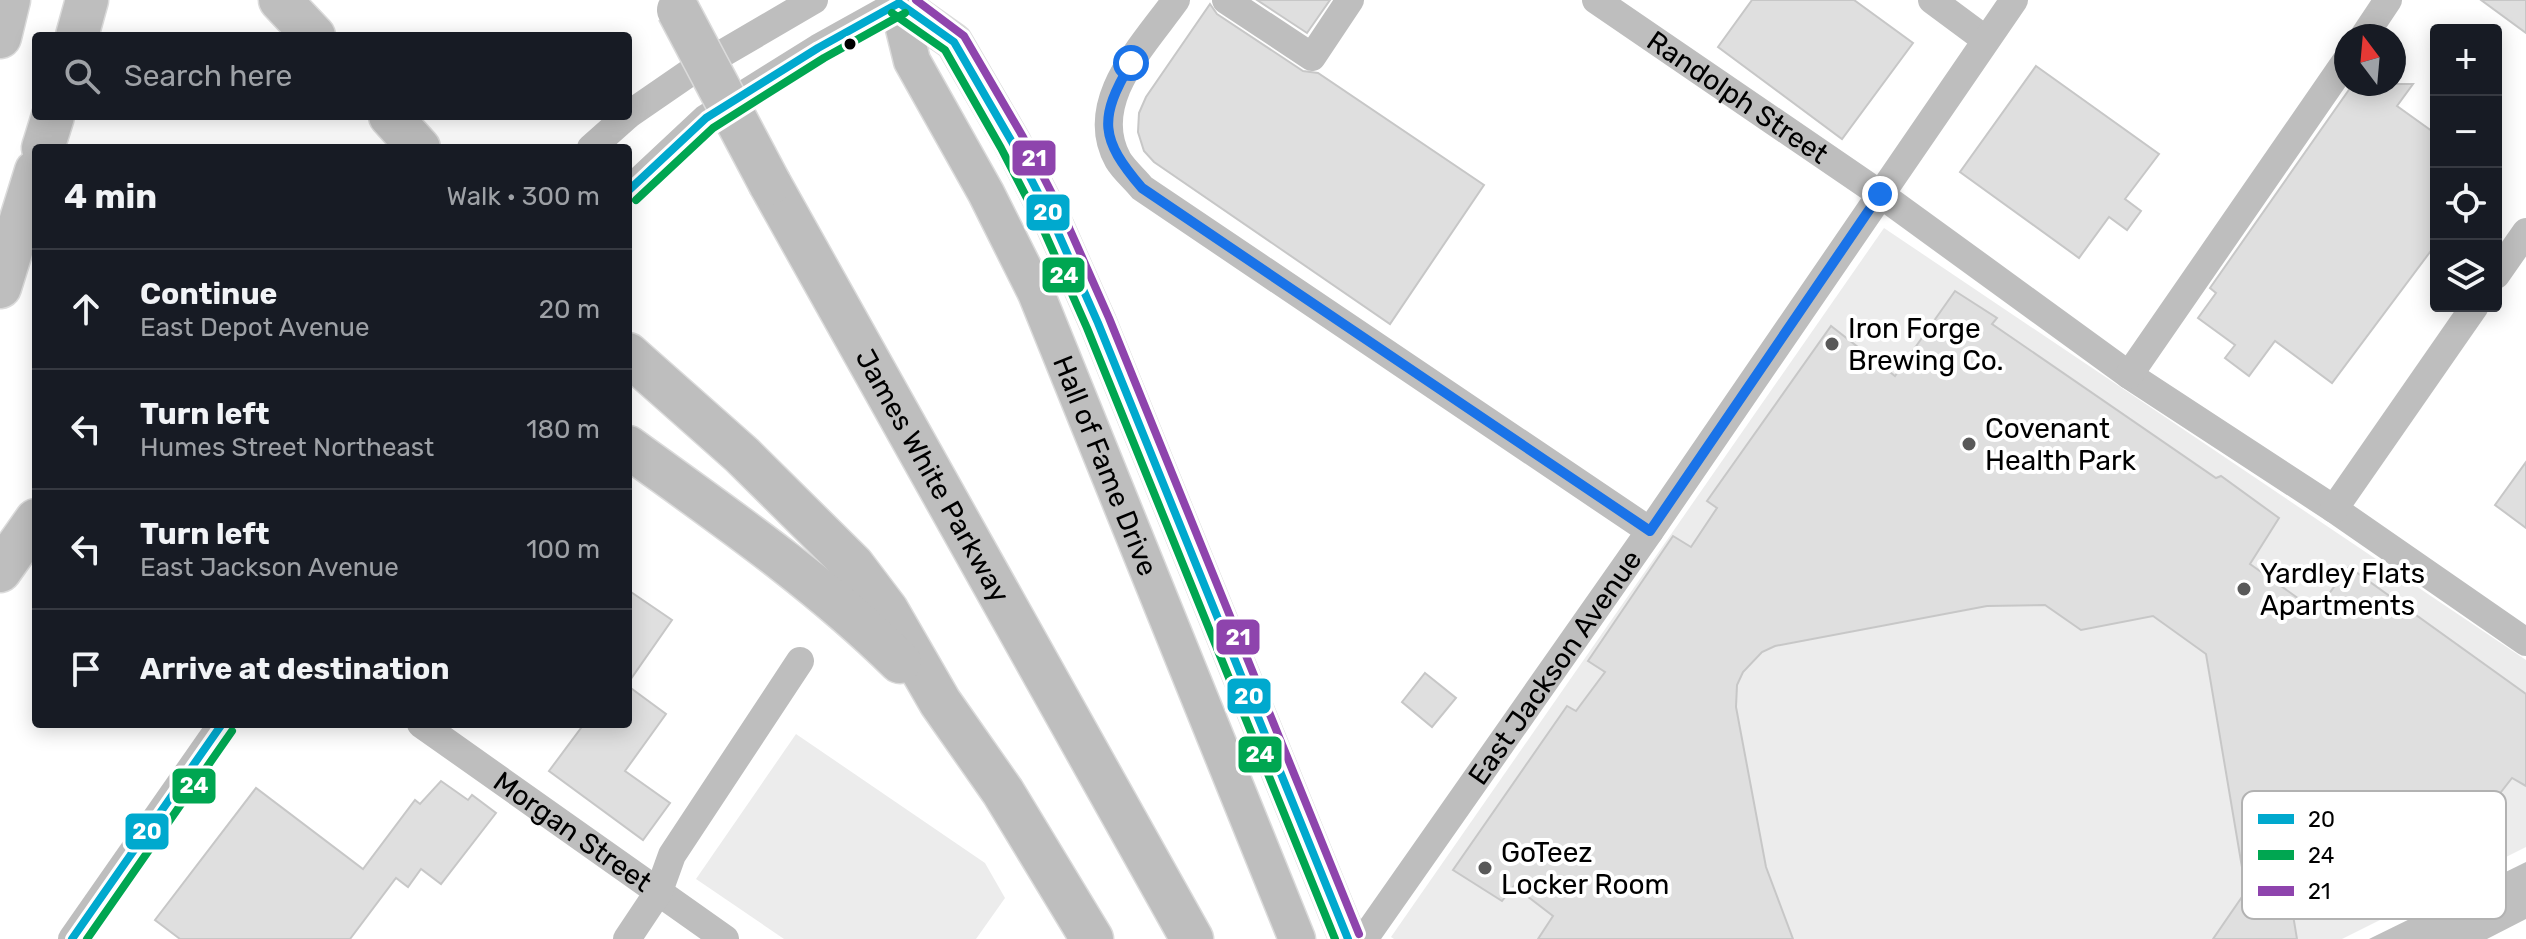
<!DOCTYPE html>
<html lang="en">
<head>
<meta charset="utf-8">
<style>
  :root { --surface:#171b24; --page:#242831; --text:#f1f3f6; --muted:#9ea1a6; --line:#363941 }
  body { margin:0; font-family:Rubik,sans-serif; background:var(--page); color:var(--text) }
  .controls { position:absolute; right:24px; top:24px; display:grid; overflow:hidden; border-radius:8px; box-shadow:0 4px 20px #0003 }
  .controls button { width:72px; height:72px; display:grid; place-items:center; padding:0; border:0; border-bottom:2px solid var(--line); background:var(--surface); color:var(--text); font:40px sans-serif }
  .compass { position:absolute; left:2334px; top:24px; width:72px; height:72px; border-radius:50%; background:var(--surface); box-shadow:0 4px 20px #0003; rotate:344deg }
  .stop { position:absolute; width:24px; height:24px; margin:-18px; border:6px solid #1a73e8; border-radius:50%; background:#fff }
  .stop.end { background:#1a73e8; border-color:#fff; box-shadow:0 2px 8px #0008 }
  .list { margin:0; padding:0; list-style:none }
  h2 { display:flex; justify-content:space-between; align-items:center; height:104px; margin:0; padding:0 32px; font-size:34px }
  h2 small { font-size:26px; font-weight:400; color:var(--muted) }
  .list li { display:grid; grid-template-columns:52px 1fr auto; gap:24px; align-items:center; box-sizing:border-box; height:120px; padding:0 32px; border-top:2px solid var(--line) }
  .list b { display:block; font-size:30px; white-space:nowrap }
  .list p { margin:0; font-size:26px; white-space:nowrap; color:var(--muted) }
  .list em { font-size:26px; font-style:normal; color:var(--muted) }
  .icon { flex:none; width:44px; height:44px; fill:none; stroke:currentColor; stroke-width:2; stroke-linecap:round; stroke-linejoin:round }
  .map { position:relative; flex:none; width:2526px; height:939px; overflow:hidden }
  .search { position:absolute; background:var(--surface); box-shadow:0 4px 20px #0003; left:32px; top:32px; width:600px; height:88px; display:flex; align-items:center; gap:20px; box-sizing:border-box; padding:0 28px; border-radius:8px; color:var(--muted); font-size:30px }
  .panel { position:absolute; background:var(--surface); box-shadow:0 4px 20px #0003; left:32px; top:144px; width:600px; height:584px; border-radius:8px }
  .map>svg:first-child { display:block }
</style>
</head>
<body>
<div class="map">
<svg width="2526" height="939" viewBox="0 0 2526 939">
  <rect width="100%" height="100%" fill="#fff"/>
  <!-- green -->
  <g fill="#ececec">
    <polygon points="1884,228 2526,660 2526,847 2342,939 1394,939 1391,937"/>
    <polygon points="796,734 985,863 1005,898 976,939 784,939 696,879"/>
  </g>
  <!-- water -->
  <polygon fill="#bfbfbf" points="2526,862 2526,919 2487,939 2369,939"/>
  <!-- building -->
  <g fill="#dfdfdf" stroke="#c7c7c7" stroke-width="2">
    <polygon points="1257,0 1330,0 1307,33"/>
    <polygon points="1752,0 1854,0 1913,43 1842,139 1718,47"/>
    <polygon points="2481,0 2526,0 2526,33"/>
    <polygon points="1210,4 1217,14 1303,71 1318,73 1484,185 1390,324 1154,162 1144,151 1138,132 1139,113 1146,97"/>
    <polygon points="2036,66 2159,154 2125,199 2141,211 2127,230 2109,217 2079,258 1960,172"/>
    <polygon points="2353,84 2413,84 2397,106 2436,134 2436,244 2332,383 2275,341 2249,376 2225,358 2235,345 2198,318 2216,293 2210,288"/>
    <polygon points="1955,291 1997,318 1992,324 2216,478 2221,476 2279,518 2250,564 2316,611 2349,567 2526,694 2526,786 2512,778 2469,833 2449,837 2446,833 2375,844 2378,860 2286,873 2297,939 2213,939 2246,891 2206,654 2153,616 2081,630 2045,605 1987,606 1775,646 1762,652 1743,672 1737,685 1736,707 1766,867 1793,939 1538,939 1553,916 1514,886 1502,901 1453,870 1567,706 1576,711 1605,672 1588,661 1673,536 1691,547 1717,508 1707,501 1831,326 1895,376"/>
    <polygon points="2526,462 2526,528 2495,505"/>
    <polygon points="628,590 672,620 628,683"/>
    <polygon points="1425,673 1456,698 1432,727 1402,702"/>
    <polygon points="628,686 666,714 625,771 670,803 643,840 549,771 584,724 628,724"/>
    <polygon points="441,781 468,800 472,795 496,813 441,884 421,869 408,887 396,878 350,939 180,939 155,920 256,788 363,869 415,800 420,804"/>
  </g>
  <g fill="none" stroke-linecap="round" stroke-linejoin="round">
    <!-- major casing -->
    <g stroke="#dbdbdb" stroke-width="39">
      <g id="major">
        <path id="s4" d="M897,0L912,61L986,193L1036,293L1297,939"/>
        <polyline points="899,3 954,42 1012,142 1055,226 1098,323 1348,939"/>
      </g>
    </g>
    <!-- highway casing -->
    <g stroke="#dbdbdb" stroke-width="45">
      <g id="highway">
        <polyline points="280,0 314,36"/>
        <polyline points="77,36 87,0"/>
        <polyline points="0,37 9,0"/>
        <polyline points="390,116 419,148"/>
        <polyline points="43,148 53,116"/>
        <path id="s5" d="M770,184L1192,939"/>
        <polyline points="0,287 36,171"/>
        <polyline points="628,354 742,455 853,565 887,610 940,702 1003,792 1092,939"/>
        <path d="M628,447C722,515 817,580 900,662"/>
        <polyline points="0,571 36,520"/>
      </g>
    </g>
    <!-- minor -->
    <g stroke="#bebebe" stroke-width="28">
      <path d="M1176,0C1144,45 1086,102 1118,160C1124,170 1135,179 1142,188L1650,531"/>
      <polyline points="1226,0 1312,57 1350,0"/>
      <path id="s1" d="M1596,0L1880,194L2129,375L2334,509L2526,642"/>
      <polyline points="1932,0 1986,40"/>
      <polyline points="2364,36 2388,0"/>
      <polyline points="628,115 689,73 814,0"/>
      <polyline points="591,148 627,116"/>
      <polyline points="628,191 706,118 818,48 899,3"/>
      <polyline points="2496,275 2526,232"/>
      <polyline points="2129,375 2346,61"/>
      <polyline points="2334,509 2475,306"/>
      <path id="s2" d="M421,724L725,939"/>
      <polyline points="72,939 222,724"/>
      <polyline points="627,939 659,891 672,855 800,661"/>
      <path id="s3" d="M1364,939L1650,531L2014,0"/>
    </g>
    <!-- major -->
    <use href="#major" stroke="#bebebe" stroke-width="36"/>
    <!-- highway -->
    <use href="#highway" stroke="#bebebe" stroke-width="42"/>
    <!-- highway-bridge casing -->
    <g stroke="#dbdbdb" stroke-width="45" stroke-linecap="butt">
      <polyline id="highway-bridge" points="678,10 770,184"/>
    </g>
    <!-- highway-bridge -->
    <use href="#highway-bridge" stroke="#bebebe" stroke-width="42"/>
    <!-- bus-1 casing -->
    <g stroke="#fff" stroke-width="14">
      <g id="bus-1">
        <polyline points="899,3 954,42 1012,142 1055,226 1098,323 1348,939"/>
        <polyline points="628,191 706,118 818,48 899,3"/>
        <polyline points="72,939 222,724"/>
      </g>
    </g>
    <!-- bus-2 casing -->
    <g stroke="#fff" stroke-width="14">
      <g id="bus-2">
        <polyline points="892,13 945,50 1001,148 1044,231 1087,328 1335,939"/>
        <polyline points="636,200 713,128 824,58 905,13"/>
        <polyline points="87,939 232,731"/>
      </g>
    </g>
    <!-- bus-3 casing -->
    <g stroke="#fff" stroke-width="14">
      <polyline id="bus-3" points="916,0 964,36 1023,137 1066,221 1109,318 1359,934"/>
    </g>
    <!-- bus-1 -->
    <use href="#bus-1" stroke="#00a9ce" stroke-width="8"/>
    <!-- bus-2 -->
    <use href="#bus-2" stroke="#00a651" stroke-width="8"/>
    <!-- bus-3 -->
    <use href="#bus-3" stroke="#8e44ad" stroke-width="8"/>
  </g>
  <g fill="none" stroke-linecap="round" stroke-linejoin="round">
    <!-- route -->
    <path stroke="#1a73e8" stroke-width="10" d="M1131,63C1098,119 1100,139 1142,188L1650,531L1880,194"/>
  </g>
  <!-- markers -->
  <circle fill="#000" stroke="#fff" stroke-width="3" cx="850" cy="44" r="7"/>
  <g fill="#595959" stroke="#fff" stroke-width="3">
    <circle cx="1832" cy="344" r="8"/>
    <circle cx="1969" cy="444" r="8"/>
    <circle cx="2244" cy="589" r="8"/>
    <circle cx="1485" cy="868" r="8"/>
  </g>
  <g text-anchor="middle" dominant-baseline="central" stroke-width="8" stroke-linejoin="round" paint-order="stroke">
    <!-- street labels -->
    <g font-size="28" fill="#000" stroke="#fff">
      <text stroke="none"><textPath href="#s1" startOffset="172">Randolph Street</textPath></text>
      <text stroke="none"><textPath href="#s4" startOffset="512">Hall of Fame Drive</textPath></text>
      <text stroke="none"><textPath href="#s5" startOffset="334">James White Parkway</textPath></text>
      <text stroke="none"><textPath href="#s3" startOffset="332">East Jackson Avenue</textPath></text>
      <text stroke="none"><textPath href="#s2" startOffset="186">Morgan Street</textPath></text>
    </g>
    <!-- poi labels -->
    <g font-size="28" fill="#000" stroke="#fff" text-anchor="start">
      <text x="1848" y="328">Iron Forge<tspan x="1848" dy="32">Brewing Co.</tspan></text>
      <text x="1985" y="428">Covenant<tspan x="1985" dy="32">Health Park</tspan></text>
      <text x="2260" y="573">Yardley Flats<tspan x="2260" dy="32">Apartments</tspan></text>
      <text x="1501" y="852">GoTeez<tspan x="1501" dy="32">Locker Room</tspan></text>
    </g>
  </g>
  <!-- legend -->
  <rect x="2242" y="791" width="264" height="128" rx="12" fill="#fff" stroke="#b2b2b2" stroke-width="2"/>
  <rect x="2258" y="814" width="36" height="10" fill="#00a9ce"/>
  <rect x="2258" y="850" width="36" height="10" fill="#00a651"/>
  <rect x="2258" y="886" width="36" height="10" fill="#8e44ad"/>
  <g font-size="22" fill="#000">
    <text x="2308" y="827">20</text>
    <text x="2308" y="863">24</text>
    <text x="2308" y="899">21</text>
  </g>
  <g stroke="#fff" stroke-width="3">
    <rect x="1011" y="139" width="46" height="38" rx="8" fill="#8e44ad"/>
    <rect x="1025" y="193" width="46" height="39" rx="8" fill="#00a9ce"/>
    <rect x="1041" y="256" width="45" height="38" rx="8" fill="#00a651"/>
    <rect x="1215" y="618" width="46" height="38" rx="8" fill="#8e44ad"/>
    <rect x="1226" y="677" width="46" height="38" rx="8" fill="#00a9ce"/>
    <rect x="1237" y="735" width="46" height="39" rx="8" fill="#00a651"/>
    <rect x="171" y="767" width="46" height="38" rx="8" fill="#00a651"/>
    <rect x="124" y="812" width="46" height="39" rx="8" fill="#00a9ce"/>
  </g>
  <g font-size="22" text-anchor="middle" font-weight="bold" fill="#fff">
    <text x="1034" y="166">21</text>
    <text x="1048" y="220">20</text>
    <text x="1064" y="283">24</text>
    <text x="1238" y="645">21</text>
    <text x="1249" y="704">20</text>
    <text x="1260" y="762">24</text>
    <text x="194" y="793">24</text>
    <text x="147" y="839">20</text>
  </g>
</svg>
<div class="controls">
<button>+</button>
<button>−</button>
<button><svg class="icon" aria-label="locate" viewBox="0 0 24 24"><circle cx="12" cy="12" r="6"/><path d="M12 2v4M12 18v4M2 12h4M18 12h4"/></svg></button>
<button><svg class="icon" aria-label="layers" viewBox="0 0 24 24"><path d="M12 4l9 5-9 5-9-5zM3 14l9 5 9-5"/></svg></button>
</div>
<svg class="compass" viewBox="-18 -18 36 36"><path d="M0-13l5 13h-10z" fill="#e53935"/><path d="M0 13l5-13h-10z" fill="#9ea1a6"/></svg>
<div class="stop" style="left:1131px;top:63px"></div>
<div class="stop end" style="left:1880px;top:194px"></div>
<div class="search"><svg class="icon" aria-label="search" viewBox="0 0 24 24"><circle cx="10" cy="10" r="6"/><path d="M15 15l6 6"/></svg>Search here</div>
<section class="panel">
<h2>4 min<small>Walk · 300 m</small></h2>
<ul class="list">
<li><svg class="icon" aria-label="ahead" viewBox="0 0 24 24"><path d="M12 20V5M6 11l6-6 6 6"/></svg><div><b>Continue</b><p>East Depot Avenue</p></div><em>20 m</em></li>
<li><svg class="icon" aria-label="left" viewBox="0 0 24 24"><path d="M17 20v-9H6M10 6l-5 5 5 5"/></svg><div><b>Turn left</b><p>Humes Street Northeast</p></div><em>180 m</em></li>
<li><svg class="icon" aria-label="left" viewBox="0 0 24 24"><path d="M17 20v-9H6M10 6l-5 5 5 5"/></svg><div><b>Turn left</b><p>East Jackson Avenue</p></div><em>100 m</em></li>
<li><svg class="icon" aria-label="arrive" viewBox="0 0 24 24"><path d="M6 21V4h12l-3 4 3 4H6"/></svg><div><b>Arrive at destination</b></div></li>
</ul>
</section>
</div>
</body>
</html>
